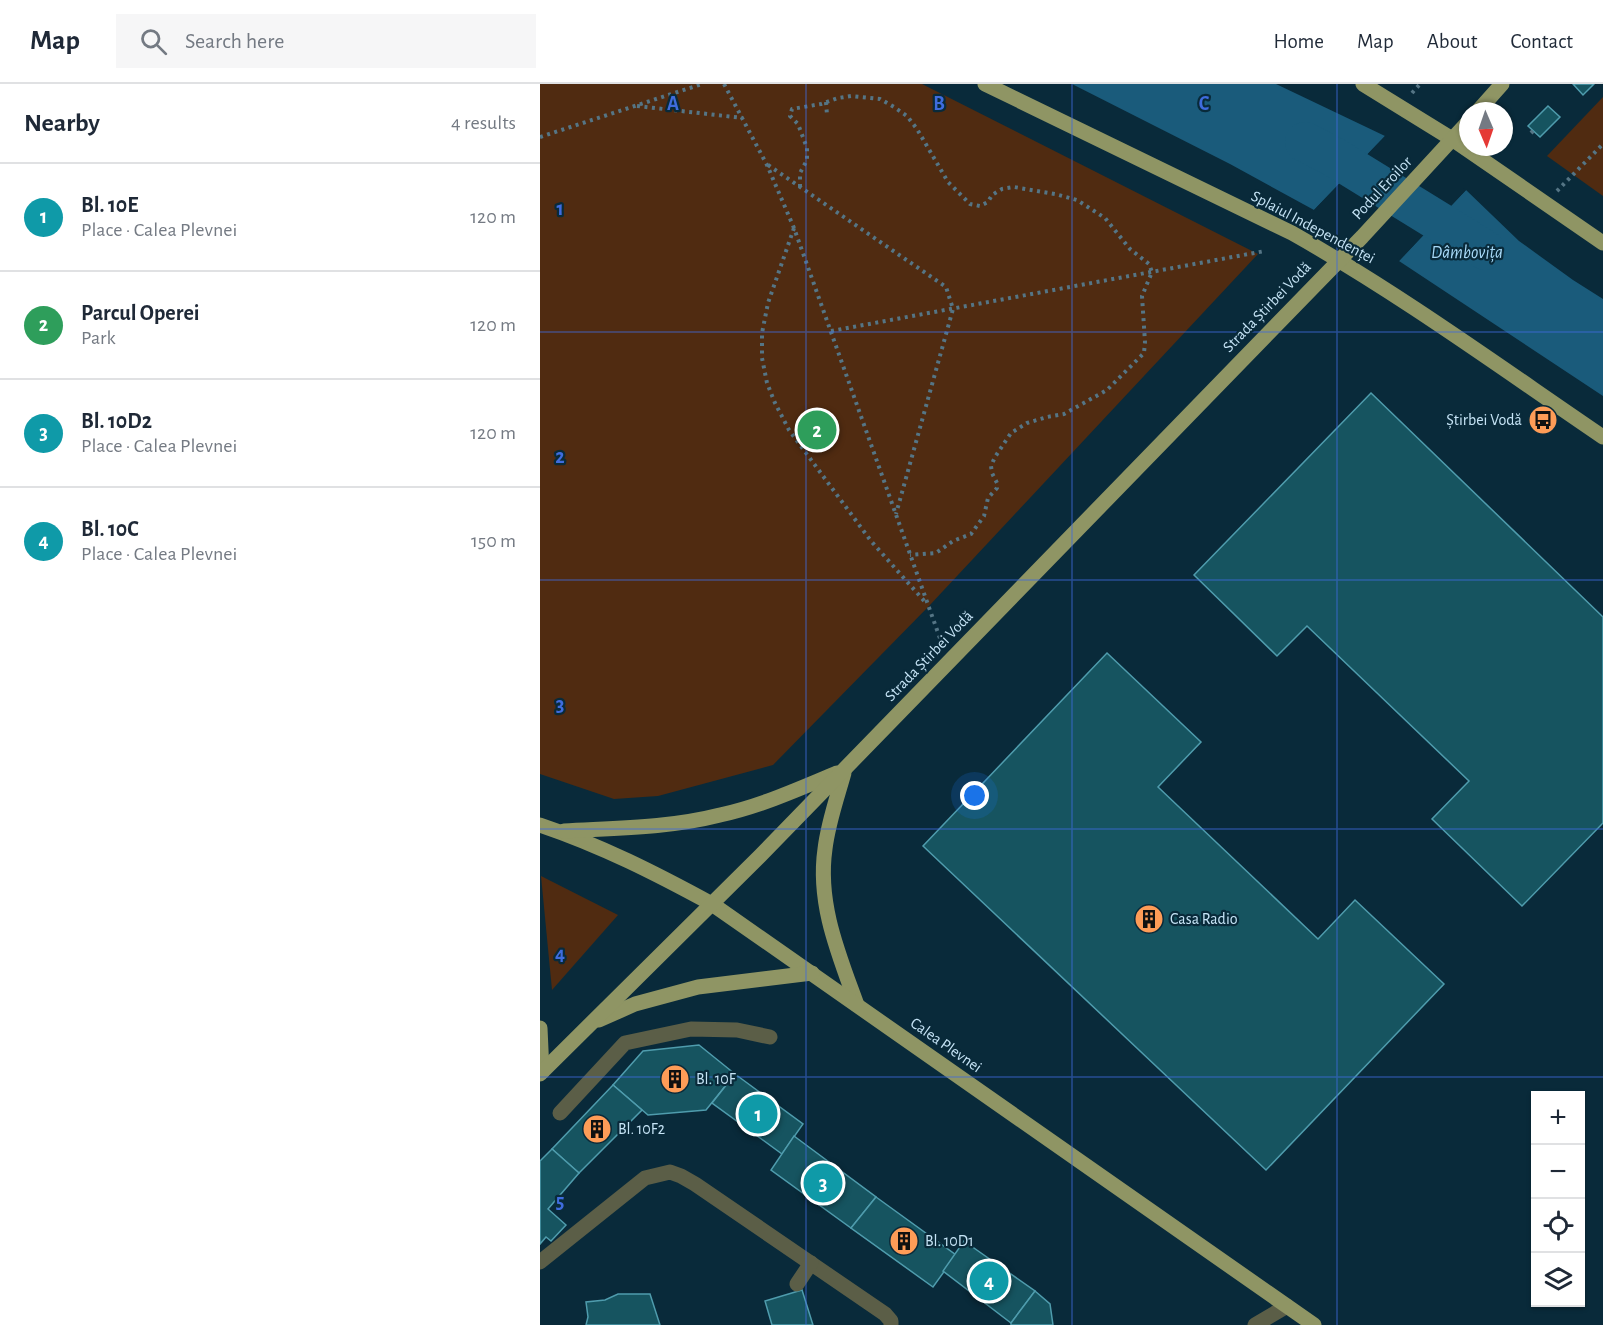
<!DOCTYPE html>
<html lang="en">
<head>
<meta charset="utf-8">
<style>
  :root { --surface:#fff; --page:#f6f6f7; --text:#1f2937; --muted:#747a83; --line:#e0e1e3; --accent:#d93025 }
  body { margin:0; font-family:"Alegreya Sans",sans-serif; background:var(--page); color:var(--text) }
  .controls { position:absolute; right:18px; bottom:18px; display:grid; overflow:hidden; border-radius:0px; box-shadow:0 2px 4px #0004 }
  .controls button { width:54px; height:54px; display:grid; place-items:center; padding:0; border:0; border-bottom:2px solid var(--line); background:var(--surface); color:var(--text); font:30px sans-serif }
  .compass { position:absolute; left:919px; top:18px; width:54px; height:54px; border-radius:50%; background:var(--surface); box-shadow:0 2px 4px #0004; rotate:178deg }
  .you { position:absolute; left:435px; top:712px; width:21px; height:21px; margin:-15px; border:4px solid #fff; border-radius:50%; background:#1a73e8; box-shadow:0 0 0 9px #1a73e833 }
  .badge { display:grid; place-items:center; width:39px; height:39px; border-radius:50%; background:var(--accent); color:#fff; font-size:20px; font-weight:700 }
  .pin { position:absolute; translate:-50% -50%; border:3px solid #fff; box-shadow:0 2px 6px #0006 }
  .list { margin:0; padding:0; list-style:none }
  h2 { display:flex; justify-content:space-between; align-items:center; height:78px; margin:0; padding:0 24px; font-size:26px }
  h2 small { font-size:20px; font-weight:400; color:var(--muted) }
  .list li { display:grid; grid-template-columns:39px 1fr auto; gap:18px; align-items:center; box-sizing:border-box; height:108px; padding:0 24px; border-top:2px solid var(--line) }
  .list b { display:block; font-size:22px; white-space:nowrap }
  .list p { margin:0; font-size:20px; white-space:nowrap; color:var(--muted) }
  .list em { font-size:20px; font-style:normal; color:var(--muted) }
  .icon { flex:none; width:33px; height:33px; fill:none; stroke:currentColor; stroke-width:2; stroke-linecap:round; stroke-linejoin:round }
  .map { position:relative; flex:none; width:1063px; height:1241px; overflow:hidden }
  header { display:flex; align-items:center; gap:36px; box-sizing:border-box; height:84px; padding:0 30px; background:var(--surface); border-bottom:2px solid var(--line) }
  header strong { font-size:28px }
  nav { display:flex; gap:33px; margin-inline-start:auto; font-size:21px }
  .search { width:420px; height:54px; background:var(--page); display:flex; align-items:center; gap:15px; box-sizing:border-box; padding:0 21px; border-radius:0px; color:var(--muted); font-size:22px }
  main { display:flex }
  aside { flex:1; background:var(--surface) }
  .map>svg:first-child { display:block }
</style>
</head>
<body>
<header>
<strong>Map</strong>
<div class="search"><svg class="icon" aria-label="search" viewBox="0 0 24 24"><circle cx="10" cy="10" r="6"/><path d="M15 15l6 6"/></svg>Search here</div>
<nav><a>Home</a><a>Map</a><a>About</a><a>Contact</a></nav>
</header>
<main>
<aside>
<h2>Nearby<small>4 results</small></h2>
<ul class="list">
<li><span class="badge" style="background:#0f9aa8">1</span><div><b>Bl. 10E</b><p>Place · Calea Plevnei</p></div><em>120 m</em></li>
<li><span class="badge" style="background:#2e9e5b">2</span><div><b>Parcul Operei</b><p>Park</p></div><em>120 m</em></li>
<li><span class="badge" style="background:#0f9aa8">3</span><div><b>Bl. 10D2</b><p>Place · Calea Plevnei</p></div><em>120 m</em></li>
<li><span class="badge" style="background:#0f9aa8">4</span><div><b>Bl. 10C</b><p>Place · Calea Plevnei</p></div><em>150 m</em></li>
</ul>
</aside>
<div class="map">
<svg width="1063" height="1241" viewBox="0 0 1063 1241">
  <rect width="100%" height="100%" fill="#092a3a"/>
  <!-- green -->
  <g fill="#502b11">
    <polygon points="0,0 382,0 718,170 389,522 233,681 118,712 74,715 0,690"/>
    <polygon points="1063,13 1063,112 1007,72"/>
    <polygon points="1,792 78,831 12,906"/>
  </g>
  <!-- water -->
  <g fill="#1a5b7b">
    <polygon points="532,0 736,0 845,52 774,126 690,80"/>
    <polygon points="926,106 979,157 1033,196 1063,215 1063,312 859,177"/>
  </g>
  <!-- pier -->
  <g fill="#092a3a">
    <polygon points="845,52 848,53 776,127 774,126"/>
    <polygon points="924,104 926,106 859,177 857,175"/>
  </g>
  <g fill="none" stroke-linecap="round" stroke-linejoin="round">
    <!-- river -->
    <polyline stroke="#1a5b7b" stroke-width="40" points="765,58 794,73 945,166"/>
  </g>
  <!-- building -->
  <g fill="#165460" stroke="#4f9cad" stroke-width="1.5">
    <polygon points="1033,0 1054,0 1043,11"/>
    <polygon points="1008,22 1020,33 1000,53 988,42"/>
    <polygon points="831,309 1063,533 1063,739 982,822 892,735 929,697 767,542 737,572 654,491"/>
    <polygon points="567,569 661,658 618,703 778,855 815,816 904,900 726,1086 383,762"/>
    <polygon points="159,961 195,990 166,1026 108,1031 73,1001 103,967"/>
    <polygon points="195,990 263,1040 242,1070 172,1019"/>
    <polygon points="73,1001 102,1026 39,1089 12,1065"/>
    <polygon points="254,1052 336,1113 311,1144 231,1086"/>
    <polygon points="12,1065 39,1089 8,1125 26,1141 11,1157 6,1153 0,1160 0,1077"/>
    <polygon points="336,1113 416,1171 393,1203 311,1144"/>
    <polygon points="424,1157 495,1207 471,1239 403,1187"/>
    <polygon points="262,1206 273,1241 232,1241 225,1217"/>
    <polygon points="495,1207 510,1220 513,1241 471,1241 471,1239"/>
    <polygon points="78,1210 110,1210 120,1241 46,1241 48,1233 46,1218 65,1216"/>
  </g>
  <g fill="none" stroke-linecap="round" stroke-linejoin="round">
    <!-- path -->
    <g stroke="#557585" stroke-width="4" stroke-dasharray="3 4.5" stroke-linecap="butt">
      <polyline points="184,0 227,81 254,144 402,560"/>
      <polyline points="872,9 880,0"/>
      <polyline points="286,18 287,31"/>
      <polyline points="97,22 203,34"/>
      <polyline points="991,49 993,47"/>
      <polyline points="0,53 162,0"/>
      <polyline points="228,81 406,203 413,225 356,430"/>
      <polyline points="260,103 260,89 267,76 267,64 258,40 250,32 252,25 281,20 298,14 311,12 340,15 354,23 367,32 377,45 408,98 430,120 440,122 448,118 452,111 462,105 474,103 515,110 537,116 565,134 590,165 609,180 612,188 602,212 605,258 604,269 567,306 524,330 507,333 487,339 471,349 455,373 451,382 452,389 457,399 457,404 448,414 444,432 431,450 413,457 396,469 370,471"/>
      <polyline points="1017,107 1063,60"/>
      <polyline points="254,144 228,219 222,249 222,274 227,299 235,319 249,346 331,457 386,519"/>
      <polyline points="291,247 725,167"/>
    </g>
    <!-- minor -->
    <g stroke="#5b5e47" stroke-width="15">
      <polyline points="20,1029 85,959 151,945 197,946 230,953"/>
      <polyline points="0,1178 105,1094 130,1088 141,1092 155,1100 345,1230 351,1237 351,1241"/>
      <polyline points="257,1200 271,1179"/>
      <polyline points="715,1241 747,1222"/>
    </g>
    <!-- major -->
    <g stroke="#8f9564" stroke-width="15">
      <path d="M445,0L752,149C860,210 960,283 1063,353"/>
      <polyline points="823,0 912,55 1063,159"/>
      <polyline points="938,27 962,0"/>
      <path d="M304,689C297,714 288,739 285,765C277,820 299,871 317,921"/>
      <path d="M0,741C60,761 117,790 172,820L774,1241"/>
      <path d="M24,747C76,744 129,744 180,731C221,722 259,705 297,689"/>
      <polyline points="59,936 95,920 158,903 272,889"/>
      <polyline points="0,944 2,988"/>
      <polyline points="0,990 220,772 822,153 928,38"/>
    </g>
  </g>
  <!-- grid -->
  <path fill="none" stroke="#3f6cde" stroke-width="1.5" stroke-opacity="0.55" d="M266,0V1241M532,0V1241M797,0V1241M0,248H1063M0,496H1063M0,745H1063M0,993H1063"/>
  <!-- icons -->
  <defs>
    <g id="bus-disc" transform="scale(1.5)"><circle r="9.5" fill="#fe9c57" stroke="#092a3a"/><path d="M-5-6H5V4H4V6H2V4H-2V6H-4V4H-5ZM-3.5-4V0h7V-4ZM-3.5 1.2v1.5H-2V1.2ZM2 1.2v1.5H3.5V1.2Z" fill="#111"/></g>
    <g id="building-disc" transform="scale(1.5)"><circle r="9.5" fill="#fe9c57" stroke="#092a3a"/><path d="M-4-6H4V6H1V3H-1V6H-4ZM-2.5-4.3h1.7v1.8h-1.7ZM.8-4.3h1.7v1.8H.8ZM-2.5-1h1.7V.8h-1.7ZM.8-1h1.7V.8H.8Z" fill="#111"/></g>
  </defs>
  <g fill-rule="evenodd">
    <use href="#bus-disc" x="1003" y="336"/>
    <use href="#building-disc" x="609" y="835"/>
    <use href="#building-disc" x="135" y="995"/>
    <use href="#building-disc" x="57" y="1045"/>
    <use href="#building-disc" x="364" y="1157"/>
  </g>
  <g text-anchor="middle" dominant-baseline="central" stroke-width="4.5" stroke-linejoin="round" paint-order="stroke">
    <!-- street labels -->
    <g font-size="16" fill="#c6e4f6" stroke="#092a3a">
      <text transform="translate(842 104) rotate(-47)">Podul Eroilor</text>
      <text transform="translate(773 143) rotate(28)">Splaiul Independenței</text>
      <text transform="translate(727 223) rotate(-46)">Strada Știrbei Vodă</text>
      <text transform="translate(389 572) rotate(-46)">Strada Știrbei Vodă</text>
      <text transform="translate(406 961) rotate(35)">Calea Plevnei</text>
    </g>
    <!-- poi labels -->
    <g font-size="16" fill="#c6e4f6" stroke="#092a3a" text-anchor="start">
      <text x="982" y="336" text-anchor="end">Știrbei Vodă</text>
      <text x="630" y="835">Casa Radio</text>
      <text x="156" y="995">Bl. 10F</text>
      <text x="78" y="1045">Bl. 10F2</text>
      <text x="385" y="1157">Bl. 10D1</text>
    </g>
    <!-- water labels -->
    <g font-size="18" font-style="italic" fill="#a7d9f7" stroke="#092a3a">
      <text x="927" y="169">Dâmbovița</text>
    </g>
  </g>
  <g font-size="20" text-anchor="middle" font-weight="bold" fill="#3f6cde" stroke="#092a3a" stroke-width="4.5" stroke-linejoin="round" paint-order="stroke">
    <text x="133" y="26">A</text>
    <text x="399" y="26">B</text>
    <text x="664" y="26">C</text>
    <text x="20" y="131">1</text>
    <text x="20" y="379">2</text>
    <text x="20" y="627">3</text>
    <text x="20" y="876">4</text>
    <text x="20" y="1124">5</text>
  </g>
</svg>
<div class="controls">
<button>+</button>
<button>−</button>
<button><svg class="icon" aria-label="locate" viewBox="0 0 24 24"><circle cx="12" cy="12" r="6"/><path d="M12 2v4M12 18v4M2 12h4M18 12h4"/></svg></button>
<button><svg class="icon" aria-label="layers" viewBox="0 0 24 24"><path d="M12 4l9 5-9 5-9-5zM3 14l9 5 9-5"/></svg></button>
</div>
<svg class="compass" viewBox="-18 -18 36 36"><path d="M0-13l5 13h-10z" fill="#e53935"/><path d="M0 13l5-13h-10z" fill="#747a83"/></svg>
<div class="you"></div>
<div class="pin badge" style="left:218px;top:1030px;background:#0f9aa8">1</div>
<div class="pin badge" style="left:277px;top:346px;background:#2e9e5b">2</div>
<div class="pin badge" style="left:283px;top:1099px;background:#0f9aa8">3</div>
<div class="pin badge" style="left:449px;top:1197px;background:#0f9aa8">4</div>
</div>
</main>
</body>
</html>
